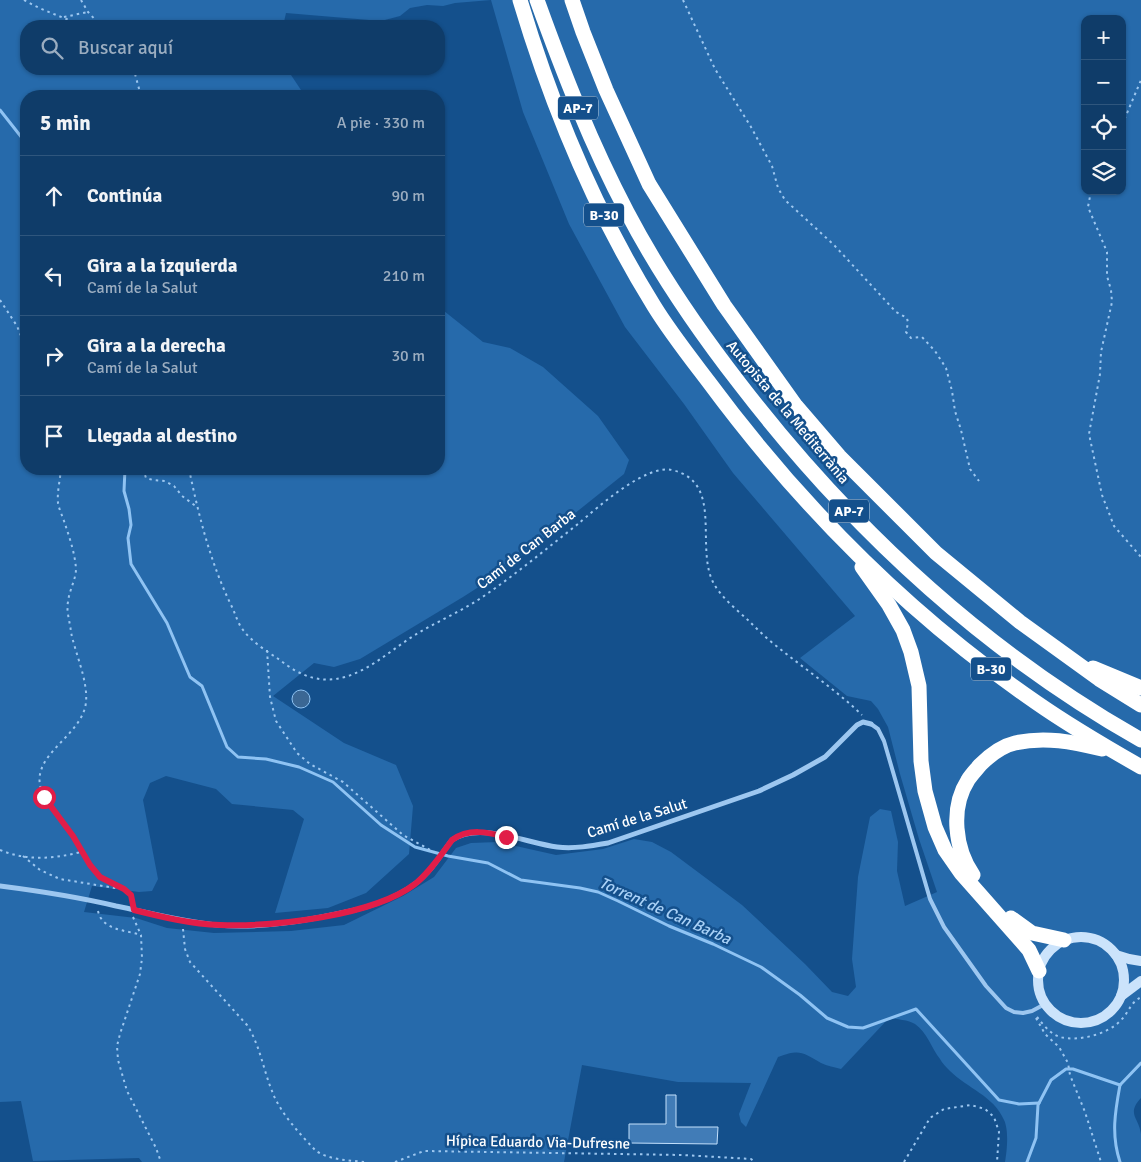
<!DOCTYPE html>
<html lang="es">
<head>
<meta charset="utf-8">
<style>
  :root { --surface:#0f3c69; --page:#18436f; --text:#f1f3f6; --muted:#9badc0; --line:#2f567d }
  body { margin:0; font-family:Signika,sans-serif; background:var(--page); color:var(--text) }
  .controls { position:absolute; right:15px; top:15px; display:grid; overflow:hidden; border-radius:10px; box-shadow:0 1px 4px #0004 }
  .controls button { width:45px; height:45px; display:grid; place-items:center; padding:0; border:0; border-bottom:1px solid var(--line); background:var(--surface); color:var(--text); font:25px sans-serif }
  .stop { position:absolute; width:15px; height:15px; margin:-11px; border:4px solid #e11d48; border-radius:50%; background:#fff }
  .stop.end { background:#e11d48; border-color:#fff; box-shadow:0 1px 5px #0008 }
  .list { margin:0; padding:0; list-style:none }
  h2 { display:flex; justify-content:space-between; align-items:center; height:65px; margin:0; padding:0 20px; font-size:21px }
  h2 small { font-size:16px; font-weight:400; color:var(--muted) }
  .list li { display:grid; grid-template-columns:32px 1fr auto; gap:15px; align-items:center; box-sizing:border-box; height:80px; padding:0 20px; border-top:1px solid var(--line) }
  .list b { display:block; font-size:19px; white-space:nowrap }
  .list p { margin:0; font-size:16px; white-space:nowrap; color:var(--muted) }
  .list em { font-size:16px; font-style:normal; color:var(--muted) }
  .icon { flex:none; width:28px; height:28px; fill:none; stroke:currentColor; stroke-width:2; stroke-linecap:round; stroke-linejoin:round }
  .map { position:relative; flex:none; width:1141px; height:1162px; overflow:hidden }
  .search { position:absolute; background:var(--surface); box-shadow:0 1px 4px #0004; left:20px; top:20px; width:425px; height:55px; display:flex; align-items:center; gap:12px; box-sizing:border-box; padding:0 18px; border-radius:20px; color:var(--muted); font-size:19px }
  .panel { position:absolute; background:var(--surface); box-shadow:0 1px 4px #0004; left:20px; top:90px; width:425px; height:385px; border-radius:20px }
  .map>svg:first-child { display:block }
</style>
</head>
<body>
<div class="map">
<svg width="1141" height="1162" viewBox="0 0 1141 1162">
  <rect width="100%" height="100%" fill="#14508c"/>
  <!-- green -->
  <path fill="#266aab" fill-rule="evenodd" d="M0,0H1141V1098C1126,1114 1139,1118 1141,1134C1141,1143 1141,1153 1141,1162H1005C1007,1151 1009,1130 1004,1120C994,1096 967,1088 950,1071C946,1067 942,1063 940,1059C932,1049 927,1032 915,1024C909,1020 896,1019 889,1018L841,1069C835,1067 827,1066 821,1063C802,1052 800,1049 778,1057L746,1127L741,1122L739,1114L751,1083L678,1082L582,1065L564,1162H142L139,1158L33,1161L21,1101L0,1102ZM491,0L523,112L569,224L625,327L684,404L733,473L855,616L800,658L847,696L871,701L878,709L888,727L900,774L919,839L937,892L905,906L897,871L898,842L891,811L880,809L870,817L858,877L852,959L856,987L848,996L832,992L805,964L742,905L671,852L652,842L634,839L603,849L556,855L498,842L471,843L456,848L434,877L403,896L344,925L291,931L214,933L167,928L136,918L84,912L92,886L139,892L152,891L158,879L143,800L150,783L166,776L216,789L232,804L293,810L304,819L275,913L328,908L366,893L409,854L413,806L396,765L344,743L273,696L314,663L334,667L360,659L463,597L499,574L624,474L629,460L598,416L543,367L510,348L483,342L439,307V469H26V96H305L287,69H26V26H283L286,13L381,21L400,16L410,8L427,5L443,6L455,3ZM1085,19H1122V191H1085Z"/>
  <!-- water -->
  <circle fill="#3b6794" stroke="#8fc3f3" cx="301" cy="699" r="9"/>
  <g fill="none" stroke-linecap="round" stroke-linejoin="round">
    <!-- stream -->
    <g stroke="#8fc3f3" stroke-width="3">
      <polyline points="0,110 26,143"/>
      <polyline points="125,469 124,491 129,509 131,525 128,538 131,564 167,623 190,677 202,686 227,747 238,757 266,759 299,767 333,782 381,825 415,847 448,856 488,863 521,880 580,888 598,892 618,901 669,926 713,944 761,967 800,995 827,1018 848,1027 863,1028 916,1009 999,1100 1019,1104 1039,1103"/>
      <path d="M1120,1085C1115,1112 1111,1135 1120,1162"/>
      <polyline points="1120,1085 1141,1063"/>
      <polyline points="1027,1162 1036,1138 1038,1105 1051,1080 1066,1069 1073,1069 1120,1085"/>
    </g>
  </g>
  <!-- building -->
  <polygon fill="#417cb7" stroke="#c3e0fc" points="666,1095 676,1095 676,1127 718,1127 717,1144 629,1143 629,1124 666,1124"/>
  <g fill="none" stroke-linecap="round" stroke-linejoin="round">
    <!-- path -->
    <g stroke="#9dc7f0" stroke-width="2" stroke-dasharray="2.5 4" stroke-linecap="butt">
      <path d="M24,0C43,11 63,17 83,26"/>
      <polyline points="81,0 88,12 101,26"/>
      <polyline points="683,0 715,69 751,127 772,166 778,188 785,200 834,245 896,312 907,318 908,323 906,332 911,338 922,337 935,351 946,368 952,391 955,411 961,430 970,469 979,481"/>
      <polyline points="64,17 88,12"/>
      <polyline points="131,69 135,74 141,96"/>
      <polyline points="1122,125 1141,80"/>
      <polyline points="1091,191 1088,207 1107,252 1107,276 1111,290 1112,302 1101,352 1100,374 1089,434 1102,495 1114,526 1141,557"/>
      <polyline points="0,300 17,326 26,348"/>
      <path d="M61,469C60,480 57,492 58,503C59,509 62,515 64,521C69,536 75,553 76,569C76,579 69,591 68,602C66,611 70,622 71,632C75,653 88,680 86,702C83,736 30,754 41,789C47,807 62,819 73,835C82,849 87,866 100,877C109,886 129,886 132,900"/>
      <polyline points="143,469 146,478 153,480 165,481 174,486 182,496 197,507"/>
      <path d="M189,469C199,517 211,565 233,609C236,616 239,626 244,631C253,643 268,652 280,660C300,676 320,684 345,677C372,669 392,649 415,635C436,622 460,612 481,598C515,575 546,549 578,524C598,507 646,464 672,470C725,482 694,548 714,584C722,598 737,610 749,621C758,630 768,640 779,648C806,670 836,690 862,715"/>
      <polyline points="299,469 301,470"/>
      <polyline points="267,650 270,697 276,721 297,753 310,764 343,782 403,835 434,852"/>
      <path d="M0,850C27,861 53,859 81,852"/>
      <polyline points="23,856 40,870 60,879 121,889"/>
      <path d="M98,911C102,930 125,930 141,935"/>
      <polyline points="133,917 141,935 142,958 140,974 120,1034 117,1046 118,1060 127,1091 156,1148 161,1162"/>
      <path d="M183,929L185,949L190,962L247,1025C260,1045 263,1069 272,1091C280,1113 300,1134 316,1151C330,1160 347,1160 364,1162"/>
      <path d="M1037,1017C1043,1024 1050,1034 1060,1037C1078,1042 1109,1034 1121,1020C1130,1011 1129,1004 1141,997"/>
      <polyline points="1036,1018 1045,1034 1059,1047 1068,1063 1070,1075 1085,1112 1101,1162"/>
      <polyline points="395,1162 424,1151 683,1155 751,1159 755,1162"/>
      <polyline points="904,1162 930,1118 944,1109 971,1105 985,1109 994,1117 999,1132 997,1162"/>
    </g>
    <!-- lane -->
    <polyline stroke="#9dc7f0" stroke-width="4" points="871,724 878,729 884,741 930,899 944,927 986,986 1006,1008 1014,1012 1023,1013 1032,1011 1045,1004"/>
    <!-- street -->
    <path stroke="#9dc7f0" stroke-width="5" d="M0,886C39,891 78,897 116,906C150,913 183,922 217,925C259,929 305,921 346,912C371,907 406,895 424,876C435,866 443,851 452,840C479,821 526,843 557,847C574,849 591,846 608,843L759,791L793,775L825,757L857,725L863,722L871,724"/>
    <!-- secondary -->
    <g stroke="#cbe3fb" stroke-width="10">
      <circle cx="1081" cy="980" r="43"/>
      <polyline points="1116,955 1129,959 1141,961"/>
      <polyline points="1121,996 1141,981"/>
    </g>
    <!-- highway -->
    <g stroke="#fff" stroke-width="15">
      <path d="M520,0C552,107 595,211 654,306C670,332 689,356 708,381C799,504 910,616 1037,703C1070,726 1106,747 1141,767"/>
      <path d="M537,0C563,72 591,144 627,212C659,273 698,330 740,384C850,527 984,651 1141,740"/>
      <polyline points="572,0 583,32 606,90 649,184 724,305 796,406 839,456 936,553 1020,622 1099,679 1141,705"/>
      <polyline points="862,567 889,605 903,630 911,652 919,686 921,761 925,791 935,827 945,850 961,873 1029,950 1039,971"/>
      <polyline points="1093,668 1141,688"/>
      <path d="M973,875C955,849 950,808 968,780C971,775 976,770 980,765C989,756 1002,746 1015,743C1045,736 1073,742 1102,749"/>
      <polyline points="1011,918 1032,933 1064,940"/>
    </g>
  </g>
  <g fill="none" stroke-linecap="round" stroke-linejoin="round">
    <!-- route -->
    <path stroke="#e11d48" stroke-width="6" d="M44,797L73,836L90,865L100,877L124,889L131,895L134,910C162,917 191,924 220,925C273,927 373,916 415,884C430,872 441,855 452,840C469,828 487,832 506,837"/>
  </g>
  <g text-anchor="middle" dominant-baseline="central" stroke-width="5" stroke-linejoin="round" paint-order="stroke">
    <!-- shield labels -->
    <g fill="#14508c" stroke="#b8cadc" stroke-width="1">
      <rect x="558" y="96.5" width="40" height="23" rx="4"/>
      <rect x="584" y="203.5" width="40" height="23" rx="4"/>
      <rect x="829" y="499.5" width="40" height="23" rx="4"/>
      <rect x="971" y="657.5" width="40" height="23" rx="4"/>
    </g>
    <g font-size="14" font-weight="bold" fill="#fff">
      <text x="578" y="108">AP-7</text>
      <text x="604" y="215">B-30</text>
      <text x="849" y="511">AP-7</text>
      <text x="991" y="669">B-30</text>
    </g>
    <!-- street labels -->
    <g font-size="15" fill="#fff" stroke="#14508c">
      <text transform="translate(788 412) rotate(50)">Autopista de la Mediterrània</text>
      <text transform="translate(526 549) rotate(-38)">Camí de Can Barba</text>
      <text transform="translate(637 818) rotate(-17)">Camí de la Salut</text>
      <text transform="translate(538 1142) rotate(1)">Hípica Eduardo Via-Dufresne</text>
    </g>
    <!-- water labels -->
    <g font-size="16" font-style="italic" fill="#a9d1f7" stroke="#14508c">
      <text transform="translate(665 911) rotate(24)">Torrent de Can Barba</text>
    </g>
  </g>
</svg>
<div class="controls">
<button>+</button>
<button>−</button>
<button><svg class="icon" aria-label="locate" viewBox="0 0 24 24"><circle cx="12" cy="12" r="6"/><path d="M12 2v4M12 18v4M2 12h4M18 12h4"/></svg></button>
<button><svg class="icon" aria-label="layers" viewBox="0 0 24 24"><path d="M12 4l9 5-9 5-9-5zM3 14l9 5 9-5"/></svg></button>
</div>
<div class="stop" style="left:44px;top:797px"></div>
<div class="stop end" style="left:506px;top:837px"></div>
<div class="search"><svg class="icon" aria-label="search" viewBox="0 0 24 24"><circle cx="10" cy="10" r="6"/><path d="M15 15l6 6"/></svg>Buscar aquí</div>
<section class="panel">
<h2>5 min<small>A pie · 330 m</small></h2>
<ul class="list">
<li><svg class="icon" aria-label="ahead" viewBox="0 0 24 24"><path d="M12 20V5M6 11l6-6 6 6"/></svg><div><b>Continúa</b></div><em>90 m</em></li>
<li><svg class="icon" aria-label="left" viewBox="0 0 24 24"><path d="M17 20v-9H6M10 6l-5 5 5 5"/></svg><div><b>Gira a la izquierda</b><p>Camí de la Salut</p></div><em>210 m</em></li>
<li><svg class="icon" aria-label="right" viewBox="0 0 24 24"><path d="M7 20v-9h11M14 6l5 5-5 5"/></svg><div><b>Gira a la derecha</b><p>Camí de la Salut</p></div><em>30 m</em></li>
<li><svg class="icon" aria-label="arrive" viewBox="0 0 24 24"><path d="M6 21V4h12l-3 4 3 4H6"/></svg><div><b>Llegada al destino</b></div></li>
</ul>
</section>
</div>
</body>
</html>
